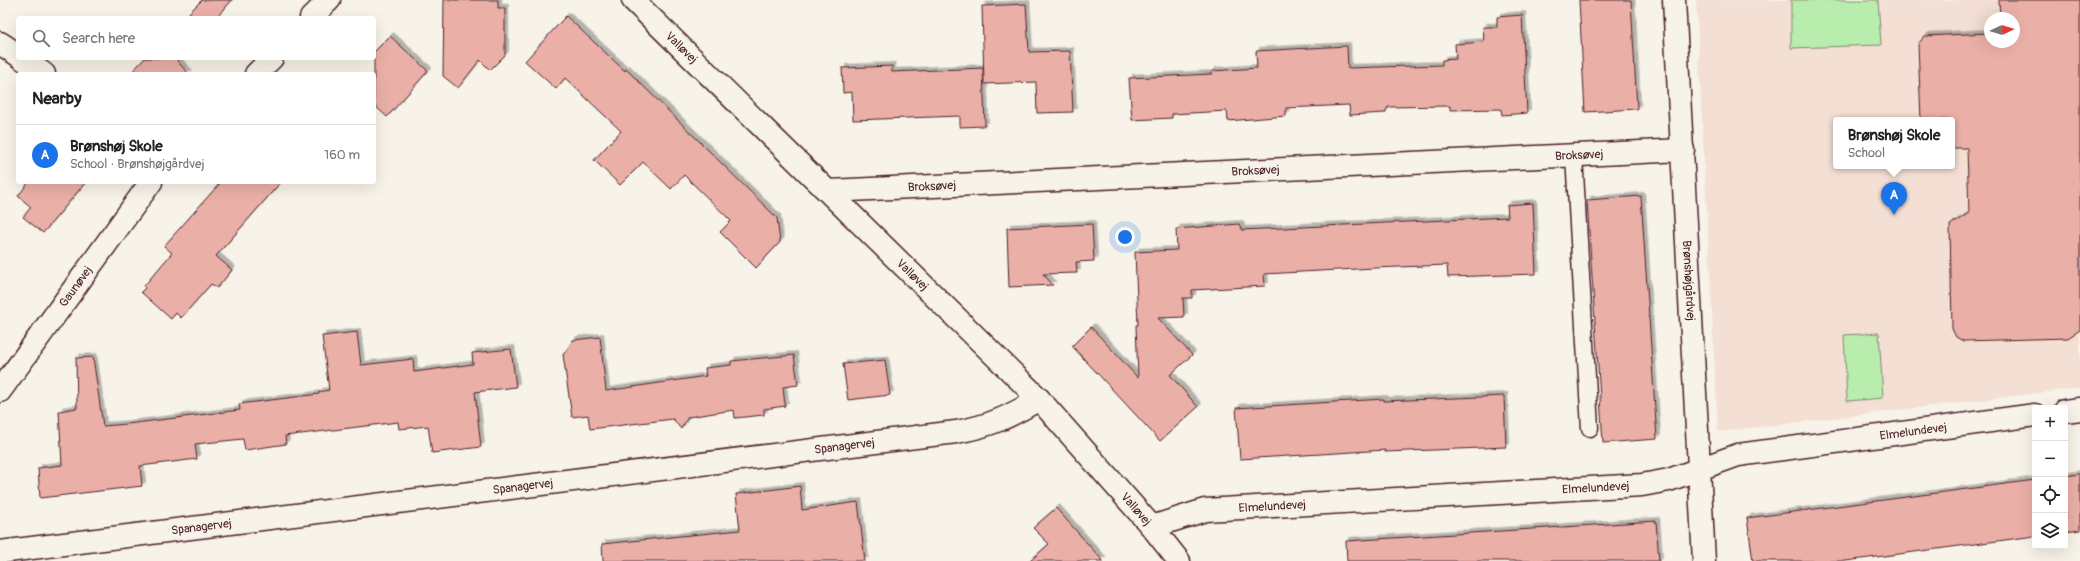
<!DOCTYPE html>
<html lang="en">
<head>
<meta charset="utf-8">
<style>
  :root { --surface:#fff; --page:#f2f2f2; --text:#222; --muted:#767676; --line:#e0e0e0; --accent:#1a73e8 }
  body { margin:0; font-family:Pangolin,sans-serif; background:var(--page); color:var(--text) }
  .controls { position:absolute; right:12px; bottom:12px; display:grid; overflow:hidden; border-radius:4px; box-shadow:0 4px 16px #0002 }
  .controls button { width:36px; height:36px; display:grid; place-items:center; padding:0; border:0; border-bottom:1px solid var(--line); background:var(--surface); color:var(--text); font:20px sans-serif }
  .compass { position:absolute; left:1984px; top:12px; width:36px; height:36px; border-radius:50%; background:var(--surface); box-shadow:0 4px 16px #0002; rotate:86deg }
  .you { position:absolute; left:1125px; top:237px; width:14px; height:14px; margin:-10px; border:3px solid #fff; border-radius:50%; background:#1a73e8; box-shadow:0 0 0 6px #1a73e833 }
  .badge { display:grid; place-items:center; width:26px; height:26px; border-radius:50%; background:var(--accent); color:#fff; font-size:13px; font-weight:700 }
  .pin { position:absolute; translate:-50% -33px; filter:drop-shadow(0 1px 2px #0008) }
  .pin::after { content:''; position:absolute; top:21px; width:14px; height:12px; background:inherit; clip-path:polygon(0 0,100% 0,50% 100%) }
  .popup { position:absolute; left:1833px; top:117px; width:122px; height:52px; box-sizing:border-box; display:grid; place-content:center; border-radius:4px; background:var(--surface); filter:drop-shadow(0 1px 3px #0005); font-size:13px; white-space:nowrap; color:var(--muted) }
  .popup b { font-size:15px; color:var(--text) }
  .popup::after { content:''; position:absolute; left:50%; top:100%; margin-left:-8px; border:8px solid transparent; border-top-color:var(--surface) }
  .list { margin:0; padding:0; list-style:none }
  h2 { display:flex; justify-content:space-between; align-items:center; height:52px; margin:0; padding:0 16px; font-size:17px }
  h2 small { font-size:13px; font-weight:400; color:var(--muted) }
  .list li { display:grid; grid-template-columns:26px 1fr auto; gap:12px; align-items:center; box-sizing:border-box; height:60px; padding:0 16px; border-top:1px solid var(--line) }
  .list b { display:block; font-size:15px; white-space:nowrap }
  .list p { margin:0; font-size:13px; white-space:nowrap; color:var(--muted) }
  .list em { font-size:13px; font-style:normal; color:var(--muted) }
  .icon { flex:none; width:22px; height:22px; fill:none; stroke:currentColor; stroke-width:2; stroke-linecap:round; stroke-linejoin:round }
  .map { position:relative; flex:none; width:2080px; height:561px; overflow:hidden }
  .search { position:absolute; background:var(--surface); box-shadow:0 4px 16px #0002; left:16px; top:16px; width:360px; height:44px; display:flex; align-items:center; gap:10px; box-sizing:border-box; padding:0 14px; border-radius:4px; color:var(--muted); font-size:15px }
  .panel { position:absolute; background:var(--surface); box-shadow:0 4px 16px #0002; left:16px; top:72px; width:360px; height:112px; border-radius:4px }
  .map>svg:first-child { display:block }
</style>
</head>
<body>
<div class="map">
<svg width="2080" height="561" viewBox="0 0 2080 561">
  <defs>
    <filter id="shadow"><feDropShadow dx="3.5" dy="-3.5" stdDeviation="0" flood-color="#0004"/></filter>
  </defs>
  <rect width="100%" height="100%" fill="#f7f3e8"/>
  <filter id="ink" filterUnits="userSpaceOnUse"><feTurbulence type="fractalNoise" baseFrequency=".025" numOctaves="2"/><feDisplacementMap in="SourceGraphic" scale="8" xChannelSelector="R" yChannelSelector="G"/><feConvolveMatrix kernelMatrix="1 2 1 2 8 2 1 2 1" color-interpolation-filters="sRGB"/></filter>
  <g filter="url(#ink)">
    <!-- built -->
    <path fill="#f3dfd4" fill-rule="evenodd" d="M1696,0H2080V388L1718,432ZM1990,18H2014V42H1990ZM1836,120H1952V166H1836Z"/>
    <!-- green -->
    <g fill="#b9edae" stroke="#82866c">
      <polygon points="1791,0 1878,0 1881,45 1791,48"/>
      <polygon points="1879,333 1883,398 1847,401 1844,335"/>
    </g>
    <!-- building -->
    <g fill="#eab0a7" stroke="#4a1f2b" filter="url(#shadow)">
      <polygon points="202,0 232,0 216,18 184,18"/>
      <polygon points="444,0 498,0 498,8 505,8 505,55 490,70 480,60 458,88 443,76"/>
      <polygon points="1579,0 1631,0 1637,109 1585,112"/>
      <polygon points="1999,0 2080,0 2080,330 2068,338 1963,341 1956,337 1952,329 1950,225 1969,213 1967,148 1952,148 1952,120 1921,120 1918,44 1925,36 1990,33 1990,42 2014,42 2014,18 2000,18"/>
      <polygon points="1026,4 1029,52 1070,51 1073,112 1037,113 1036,82 984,84 982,6"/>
      <polygon points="1522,15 1527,113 1502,115 1501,109 1450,110 1450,106 1388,107 1385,113 1350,115 1349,105 1286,108 1286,116 1228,121 1227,111 1172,114 1172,118 1132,120 1129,78 1212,74 1212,71 1257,68 1256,51 1347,46 1348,68 1442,65 1442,60 1456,59 1455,44 1484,42 1483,27 1497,27 1497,17"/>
      <polygon points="566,16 625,71 626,69 777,218 780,242 756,268 720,232 731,221 684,175 671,189 643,162 620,185 594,160 621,131 565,78 556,89 525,61"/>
      <polygon points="390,36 428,71 387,117 374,105 374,52"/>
      <polygon points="145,58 180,58 177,61 189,74 130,74"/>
      <polygon points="892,66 892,72 983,68 985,126 960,127 960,116 853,120 852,92 843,93 842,68"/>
      <polygon points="29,182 86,182 43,233 23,217 31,207 18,196"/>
      <polygon points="221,182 281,182 216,256 232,270 217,288 211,284 181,318 176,313 171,319 141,292 145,288 144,286 172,253 164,246"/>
      <polygon points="1641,196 1657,439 1603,443 1587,200"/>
      <polygon points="1533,203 1536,274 1448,277 1447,265 1375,268 1264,274 1265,286 1192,290 1192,298 1183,298 1184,317 1158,318 1192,355 1170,375 1198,407 1160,441 1072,346 1091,327 1138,378 1136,325 1138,325 1135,252 1177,250 1176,229 1239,224 1242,230 1508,217 1507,205"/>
      <polygon points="1092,224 1094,261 1076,262 1077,273 1043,274 1053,285 1009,287 1007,228"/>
      <polygon points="357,332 361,365 413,359 414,372 473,364 472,353 511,349 516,387 475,392 481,447 432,453 428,426 399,429 398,422 285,436 286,444 245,450 243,439 195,444 197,459 140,466 142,486 40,498 38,468 62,465 59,411 77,408 76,358 93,357 103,426 127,424 240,410 239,404 319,394 319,392 329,390 322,336"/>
      <polygon points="600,337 606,391 706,376 705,368 731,365 731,361 794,355 798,385 783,387 785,406 764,409 764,415 735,418 734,410 688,417 681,429 673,419 590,429 588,415 572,417 563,355 573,340"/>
      <polygon points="885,360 890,395 848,400 843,364"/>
      <polygon points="1504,396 1506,447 1385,452 1385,450 1240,459 1236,408 1384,399 1384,401"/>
      <polygon points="2080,474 2080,530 2065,532 2065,476"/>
      <polygon points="2035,480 2035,536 1846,561 1753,561 1747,518"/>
      <polygon points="800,486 802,510 858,502 865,561 603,561 602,544 740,530 736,494"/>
      <polygon points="1056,508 1103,561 1030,561 1049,544 1033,528"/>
      <polygon points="1656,521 1659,561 1347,561 1346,541"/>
    </g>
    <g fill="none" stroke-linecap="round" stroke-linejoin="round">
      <!-- lane casing -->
      <g stroke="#4a1f2b" stroke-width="19">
        <polyline id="lane" points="1574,156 1590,428"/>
      </g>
      <!-- street casing -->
      <g stroke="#4a1f2b" stroke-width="25">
        <g id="street">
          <path id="s1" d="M633,0L1039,399L1152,527L1179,561"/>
          <path id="s2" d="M1674,0L1704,561"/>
          <polyline points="311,18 329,0"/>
          <polyline points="0,43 18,55"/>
          <polyline points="22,58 44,74"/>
          <polyline points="256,74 272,58"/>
          <path id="s3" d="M829,191L1683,150"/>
          <path id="s4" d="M0,391L151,182"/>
          <polyline points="2065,411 2080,409"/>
          <path id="s5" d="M1152,527L1205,510L1642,485L1669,480L1738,455L2035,415"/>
          <path id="s6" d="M0,552L956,432C990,426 1009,417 1039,399"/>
        </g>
      </g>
      <!-- lane -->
      <use href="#lane" stroke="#f7f3e8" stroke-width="16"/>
      <!-- street -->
      <use href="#street" stroke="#f7f3e8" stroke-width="22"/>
    </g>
  </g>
  <g text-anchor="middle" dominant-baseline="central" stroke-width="4" stroke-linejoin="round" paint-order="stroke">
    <!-- street labels -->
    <g font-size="12" fill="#4a1f2b" stroke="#f7f3e8">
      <text stroke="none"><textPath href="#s1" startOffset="68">Valløvej</textPath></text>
      <text stroke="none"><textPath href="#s3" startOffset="751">Broksøvej</textPath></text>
      <text stroke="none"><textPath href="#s3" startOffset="427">Broksøvej</textPath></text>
      <text stroke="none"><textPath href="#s3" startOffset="103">Broksøvej</textPath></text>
      <text stroke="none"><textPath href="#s1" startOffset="392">Valløvej</textPath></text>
      <text stroke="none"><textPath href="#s2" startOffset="281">Brønshøjgårdvej</textPath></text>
      <text stroke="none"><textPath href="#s4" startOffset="129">Gaunøvej</textPath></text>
      <text stroke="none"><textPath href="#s5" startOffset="771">Elmelundevej</textPath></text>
      <text stroke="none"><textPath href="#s6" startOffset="851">Spanagervej</textPath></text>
      <text stroke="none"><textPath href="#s6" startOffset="527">Spanagervej</textPath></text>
      <text stroke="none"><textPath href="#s5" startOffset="447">Elmelundevej</textPath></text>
      <text stroke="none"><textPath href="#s5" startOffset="123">Elmelundevej</textPath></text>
      <text stroke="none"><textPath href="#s1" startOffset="716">Valløvej</textPath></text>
      <text stroke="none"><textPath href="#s6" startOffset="203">Spanagervej</textPath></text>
    </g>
  </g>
</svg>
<div class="controls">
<button>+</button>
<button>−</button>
<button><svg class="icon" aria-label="locate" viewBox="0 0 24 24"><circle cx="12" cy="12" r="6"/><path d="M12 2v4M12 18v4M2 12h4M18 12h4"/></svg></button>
<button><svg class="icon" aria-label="layers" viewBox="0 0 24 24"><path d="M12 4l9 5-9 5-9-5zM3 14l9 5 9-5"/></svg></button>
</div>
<svg class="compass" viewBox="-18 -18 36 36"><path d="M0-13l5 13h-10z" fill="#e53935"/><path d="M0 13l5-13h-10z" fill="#767676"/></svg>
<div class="you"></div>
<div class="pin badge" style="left:1894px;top:215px">A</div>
<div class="popup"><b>Brønshøj Skole</b>School</div>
<div class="search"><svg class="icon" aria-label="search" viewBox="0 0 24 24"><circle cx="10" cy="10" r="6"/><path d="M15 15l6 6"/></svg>Search here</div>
<section class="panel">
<h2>Nearby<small></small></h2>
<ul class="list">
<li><span class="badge">A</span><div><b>Brønshøj Skole</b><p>School · Brønshøjgårdvej</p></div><em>160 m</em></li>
</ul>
</section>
</div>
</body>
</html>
